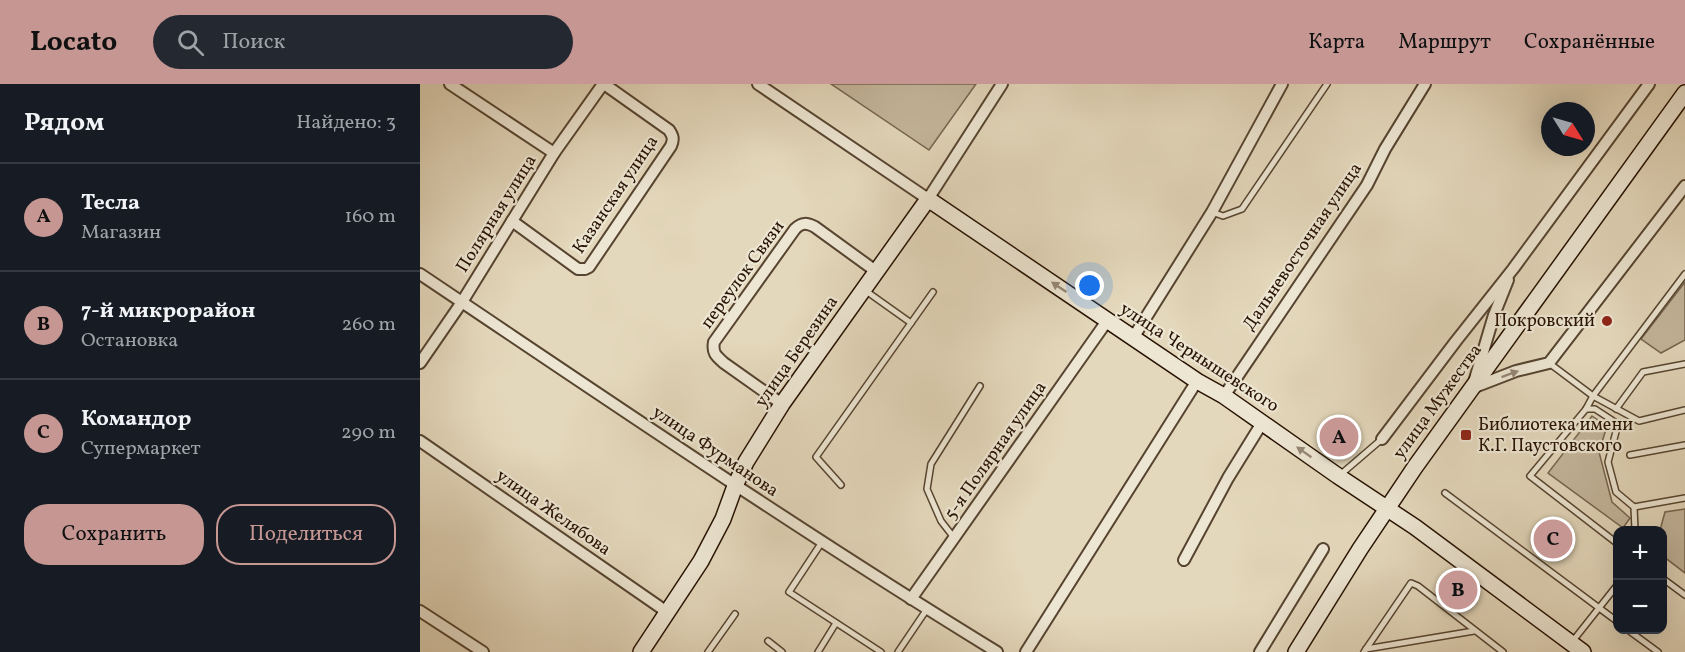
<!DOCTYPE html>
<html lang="ru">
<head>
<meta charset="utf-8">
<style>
  :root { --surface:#171b24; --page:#242831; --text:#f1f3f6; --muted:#9ea1a6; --line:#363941; --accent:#c59692 }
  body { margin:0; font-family:Vollkorn,serif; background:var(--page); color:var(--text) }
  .controls { position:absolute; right:18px; bottom:18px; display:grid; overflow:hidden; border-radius:12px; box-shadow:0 6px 24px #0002 }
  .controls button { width:54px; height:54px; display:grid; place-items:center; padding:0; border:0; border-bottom:2px solid var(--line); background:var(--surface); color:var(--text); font:30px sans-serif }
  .compass { position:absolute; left:1121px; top:18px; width:54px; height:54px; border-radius:50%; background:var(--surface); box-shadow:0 6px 24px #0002; rotate:127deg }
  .you { position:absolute; left:670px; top:202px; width:21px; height:21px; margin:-15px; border:4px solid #fff; border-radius:50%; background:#1a73e8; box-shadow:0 0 0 9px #1a73e833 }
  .badge { display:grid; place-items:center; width:39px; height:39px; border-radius:50%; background:var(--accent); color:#111; font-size:20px; font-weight:700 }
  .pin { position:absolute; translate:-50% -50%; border:3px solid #fff; box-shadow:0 2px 6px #0006 }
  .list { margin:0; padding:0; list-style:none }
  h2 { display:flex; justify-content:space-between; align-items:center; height:78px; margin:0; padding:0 24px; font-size:26px }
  h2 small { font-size:20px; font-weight:400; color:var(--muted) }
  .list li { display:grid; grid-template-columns:39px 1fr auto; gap:18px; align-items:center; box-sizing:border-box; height:108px; padding:0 24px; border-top:2px solid var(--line) }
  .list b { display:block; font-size:22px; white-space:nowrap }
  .list p { margin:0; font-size:20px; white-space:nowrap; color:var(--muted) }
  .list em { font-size:20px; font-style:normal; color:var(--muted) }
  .actions { display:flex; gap:12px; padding:18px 24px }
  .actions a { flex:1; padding:14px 0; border:2px solid var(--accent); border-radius:24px; text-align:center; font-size:21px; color:var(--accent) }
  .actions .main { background:var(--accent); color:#111 }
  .icon { flex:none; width:33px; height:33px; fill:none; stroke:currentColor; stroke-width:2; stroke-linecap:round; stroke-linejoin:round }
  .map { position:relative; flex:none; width:1265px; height:568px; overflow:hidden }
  header { display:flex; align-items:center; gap:36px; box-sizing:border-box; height:84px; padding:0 30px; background:var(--accent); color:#111 }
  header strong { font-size:28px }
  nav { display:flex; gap:33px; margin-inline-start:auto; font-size:21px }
  .search { width:420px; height:54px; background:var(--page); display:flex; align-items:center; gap:15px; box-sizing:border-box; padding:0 21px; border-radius:33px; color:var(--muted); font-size:22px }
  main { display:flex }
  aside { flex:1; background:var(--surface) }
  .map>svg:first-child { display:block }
</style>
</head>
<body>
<header>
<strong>Locato</strong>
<div class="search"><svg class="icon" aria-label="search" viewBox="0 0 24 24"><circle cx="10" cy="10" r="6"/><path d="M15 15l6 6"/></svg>Поиск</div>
<nav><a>Карта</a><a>Маршрут</a><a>Сохранённые</a></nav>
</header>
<main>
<aside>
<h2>Рядом<small>Найдено: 3</small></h2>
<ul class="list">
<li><span class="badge">A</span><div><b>Тесла</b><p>Магазин</p></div><em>160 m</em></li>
<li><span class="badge">B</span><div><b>7-й микрорайон</b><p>Остановка</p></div><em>260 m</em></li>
<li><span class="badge">C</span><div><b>Командор</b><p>Супермаркет</p></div><em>290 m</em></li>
</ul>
<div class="actions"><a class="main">Сохранить</a><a>Поделиться</a></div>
</aside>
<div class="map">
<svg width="1265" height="568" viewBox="0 0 1265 568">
  <rect width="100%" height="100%" fill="#e4d8bc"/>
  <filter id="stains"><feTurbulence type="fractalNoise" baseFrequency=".00333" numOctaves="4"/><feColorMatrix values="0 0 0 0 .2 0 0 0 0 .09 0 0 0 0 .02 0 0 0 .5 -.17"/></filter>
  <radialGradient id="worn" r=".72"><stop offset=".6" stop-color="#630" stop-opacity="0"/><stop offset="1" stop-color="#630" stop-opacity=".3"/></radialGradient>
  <!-- green -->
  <g fill="#c4b69c" stroke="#76644f" stroke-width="1.5">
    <polygon points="411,0 556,0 509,66"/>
    <polygon points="1265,198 1265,256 1241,269 1221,255"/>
    <polygon points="1172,332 1187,342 1179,368 1192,418 1210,434 1203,444 1128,389"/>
    <polygon points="1265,425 1265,489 1243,472 1242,446 1240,446 1245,428"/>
  </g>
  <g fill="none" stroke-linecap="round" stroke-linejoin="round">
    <!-- lane casing -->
    <g stroke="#564430" stroke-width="8">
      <g id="lane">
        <polyline points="792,128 803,132 822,125 907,0"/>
        <polyline points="446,207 491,239"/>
        <polyline points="1129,279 1173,312 1219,337 1265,326"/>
        <polyline points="1166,325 1175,325 1198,340 1188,378 1196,408 1214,423 1215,446"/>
        <polyline points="1196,325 1223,288 1265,280"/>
        <polyline points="1210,371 1265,361"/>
        <polyline points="920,391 962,355"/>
        <polyline points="421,401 396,373 513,208"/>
        <polyline points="1025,409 1198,538"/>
        <polyline points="1214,423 1265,414"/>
        <polyline points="535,455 521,437 507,405 511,380 560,302"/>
        <polyline points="402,458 369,508 461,568"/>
        <polyline points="1198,460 1110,392 1166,325 1173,312 1265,190"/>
        <polyline points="1242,494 1265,511"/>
        <polyline points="1208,546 1238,568"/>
        <polyline points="348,557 362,568"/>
        <polyline points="1152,558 1198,500"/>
        <polyline points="946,565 1054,547"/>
        <polyline points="288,568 315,530"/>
        <polyline points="398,568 416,539"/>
        <polyline points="478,568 507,525"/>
        <polyline points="944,568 991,499 998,502 1083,568"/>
      </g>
    </g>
    <!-- street casing -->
    <g stroke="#564430" stroke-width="14">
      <g id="street">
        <polyline points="30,0 134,69"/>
        <polyline points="338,0 508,115 582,0"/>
        <path d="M92,137L158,185H165L169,183L251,62C254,55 253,52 249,46L184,0"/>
        <path d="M0,190C191,318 381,448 577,568"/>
        <polyline points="713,254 792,128 862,0"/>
        <polyline points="0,279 42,218 134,69 183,0"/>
        <polyline points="1055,295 1074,231 1088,196"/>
        <polyline points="1052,304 1096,287 1129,279 1265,102"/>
        <polyline points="804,312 947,101 965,65 1005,0"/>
        <path d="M362,320L304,279C296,272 292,269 294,258L375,145C382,138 387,139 395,143L457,188"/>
        <polyline points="962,355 1036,257 1093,185 1229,0"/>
        <polyline points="0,357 247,528"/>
        <polyline points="764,476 808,394 842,339"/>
        <polyline points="491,515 687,237"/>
        <polyline points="0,527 63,568"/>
        <polyline points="606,568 777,297"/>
        <polyline points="840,568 903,465"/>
      </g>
    </g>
    <!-- secondary casing -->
    <g stroke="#271202" stroke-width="18">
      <g id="secondary">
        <polyline points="221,568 281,477 303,435 315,402 326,378 362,320 508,115 777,297 804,312 918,392 995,443 1163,568"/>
        <polyline points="876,568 940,465 995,383 1265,9"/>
      </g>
    </g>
    <!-- lane -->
    <use href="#lane" stroke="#ede6d3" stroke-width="5"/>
    <!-- street -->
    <use href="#street" stroke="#ede6d3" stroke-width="10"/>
    <!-- secondary -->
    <use href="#secondary" stroke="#ede6d3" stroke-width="15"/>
  </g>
  <!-- one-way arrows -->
  <defs><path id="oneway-solid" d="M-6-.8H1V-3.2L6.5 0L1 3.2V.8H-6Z" transform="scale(1.5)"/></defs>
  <g fill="#948775">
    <use href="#oneway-solid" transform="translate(639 203) rotate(-146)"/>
    <use href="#oneway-solid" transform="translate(1090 290) rotate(-20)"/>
    <use href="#oneway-solid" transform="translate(884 368) rotate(-145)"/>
  </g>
  <!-- markers -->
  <g fill="#8f2418" stroke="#ede6d3" stroke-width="2">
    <circle cx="1187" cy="237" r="6"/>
    <rect x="1040" y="345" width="12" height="12" rx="3"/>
  </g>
  <g text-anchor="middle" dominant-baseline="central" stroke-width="4.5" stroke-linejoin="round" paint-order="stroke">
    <!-- street labels -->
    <g font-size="18" fill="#271202" stroke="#ede6d3">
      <text transform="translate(196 111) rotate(-56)">Казанская улица</text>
      <text transform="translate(77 130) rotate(-58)">Полярная улица</text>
      <text transform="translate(883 163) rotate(-56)">Дальневосточная улица</text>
      <text transform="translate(323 191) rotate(-54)">переулок Связи</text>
      <text transform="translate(377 268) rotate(-55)">улица Березина</text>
      <text transform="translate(779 274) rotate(33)">улица Чернышевского</text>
      <text transform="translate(1018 318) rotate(-54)">улица Мужества</text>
      <text transform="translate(576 367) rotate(-55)">5-я Полярная улица</text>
      <text transform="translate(295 368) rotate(34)">улица Фурманова</text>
      <text transform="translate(133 429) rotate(35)">улица Желябова</text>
    </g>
    <!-- poi labels -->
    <g font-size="18" fill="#271202" stroke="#ede6d3" text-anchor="end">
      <text x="1175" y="237">Покровский</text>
      <text x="1058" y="341" text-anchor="start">Библиотека имени<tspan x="1058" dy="21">К.Г. Паустовского</tspan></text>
    </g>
  </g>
  <rect width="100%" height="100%" filter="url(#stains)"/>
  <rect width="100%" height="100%" fill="url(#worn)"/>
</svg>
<div class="controls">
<button>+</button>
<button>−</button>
</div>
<svg class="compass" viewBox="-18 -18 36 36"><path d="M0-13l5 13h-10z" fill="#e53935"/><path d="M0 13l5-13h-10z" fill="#9ea1a6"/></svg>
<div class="you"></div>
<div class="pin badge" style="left:919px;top:353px">A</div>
<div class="pin badge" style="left:1038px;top:506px">B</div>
<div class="pin badge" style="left:1133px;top:455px">C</div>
</div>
</main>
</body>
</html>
